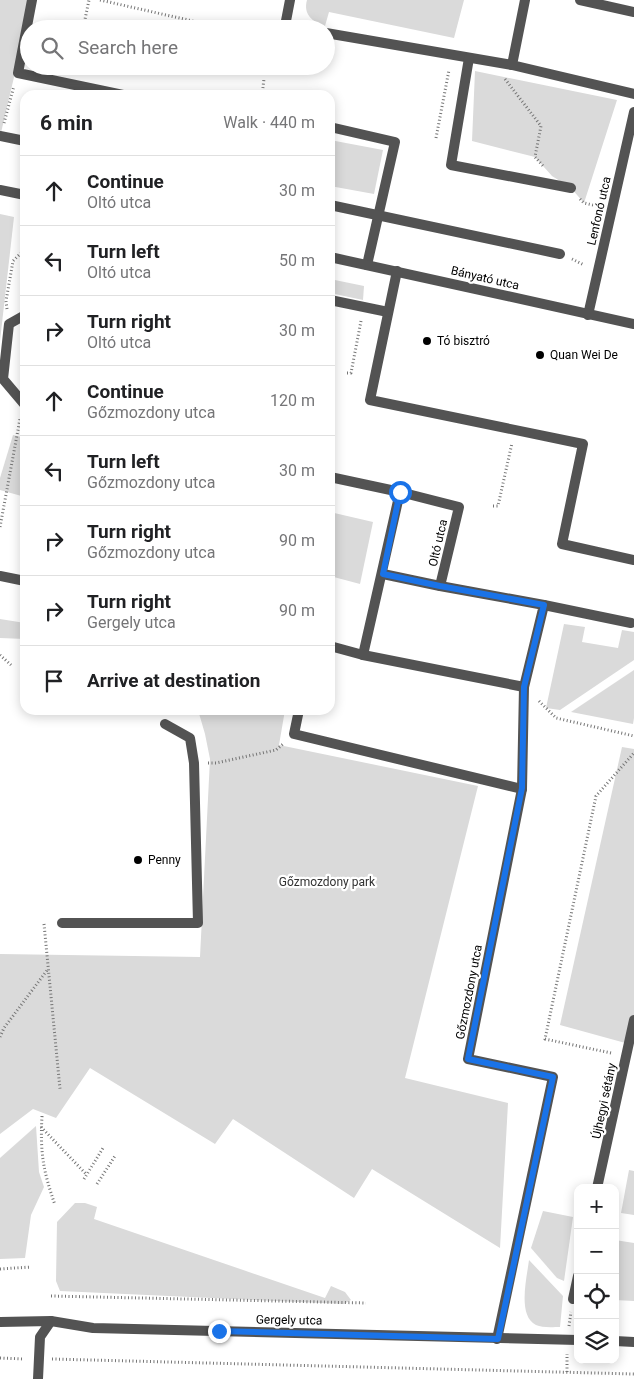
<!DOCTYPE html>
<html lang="en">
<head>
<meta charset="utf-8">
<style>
  :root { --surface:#fff; --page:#f2f2f2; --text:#202124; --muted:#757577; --line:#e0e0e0 }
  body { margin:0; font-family:Roboto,sans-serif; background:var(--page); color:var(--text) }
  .controls { position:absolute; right:15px; bottom:15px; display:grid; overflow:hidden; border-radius:10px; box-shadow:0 2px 12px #0003 }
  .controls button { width:45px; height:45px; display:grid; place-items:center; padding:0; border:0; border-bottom:1px solid var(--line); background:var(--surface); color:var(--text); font:25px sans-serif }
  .stop { position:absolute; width:15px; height:15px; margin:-11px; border:4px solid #1a73e8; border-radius:50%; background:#fff }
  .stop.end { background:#1a73e8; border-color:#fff; box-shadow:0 1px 5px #0008 }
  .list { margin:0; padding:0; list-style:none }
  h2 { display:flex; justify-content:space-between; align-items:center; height:65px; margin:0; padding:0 20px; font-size:21px }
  h2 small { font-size:16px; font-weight:400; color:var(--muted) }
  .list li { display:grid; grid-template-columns:32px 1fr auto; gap:15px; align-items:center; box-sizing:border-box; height:70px; padding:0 20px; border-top:1px solid var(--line) }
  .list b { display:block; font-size:19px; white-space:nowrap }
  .list p { margin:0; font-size:16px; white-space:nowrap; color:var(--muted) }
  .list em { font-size:16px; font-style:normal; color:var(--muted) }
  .icon { flex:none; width:28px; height:28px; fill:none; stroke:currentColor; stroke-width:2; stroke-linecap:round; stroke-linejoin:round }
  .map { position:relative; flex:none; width:634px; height:1379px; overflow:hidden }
  .search { position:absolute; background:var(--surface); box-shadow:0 2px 12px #0003; left:20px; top:20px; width:315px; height:55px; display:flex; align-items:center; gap:12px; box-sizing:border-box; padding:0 18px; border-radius:28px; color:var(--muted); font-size:19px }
  .panel { position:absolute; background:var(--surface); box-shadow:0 2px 12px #0003; left:20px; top:90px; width:315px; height:625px; border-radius:15px }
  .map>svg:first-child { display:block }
</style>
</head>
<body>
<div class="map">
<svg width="634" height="1379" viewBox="0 0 634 1379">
  <rect width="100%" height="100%" fill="#fff"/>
  <!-- green -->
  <g fill="#dadada">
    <polygon points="0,0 32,0 0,137"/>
    <path d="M307,0H464L454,38L329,12L325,26C312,22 303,14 307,0Z"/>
    <polygon points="475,71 617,100 584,203 571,188 552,176 535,157 472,141"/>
    <polygon points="330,140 383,150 374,194 330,186"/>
    <polygon points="0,214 14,217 0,341"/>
    <polygon points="330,279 364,286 363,300 330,293"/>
    <polygon points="13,435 25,438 25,497 0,490 0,478"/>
    <polygon points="330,512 373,522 360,584 330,576"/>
    <polygon points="0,619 25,623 25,639 0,638"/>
    <polygon points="564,624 585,627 582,642 618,648 622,630 634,632 634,660 560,710 546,708"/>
    <polygon points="634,670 634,718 633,724 571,712"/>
    <polygon points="198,710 285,710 279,745 478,786 405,1078 508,1103 500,1248 372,1169 354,1198 233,1119 215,1144 90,1068 56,1118 33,1109 0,1134 0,954 200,957 210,759 205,734"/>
    <polygon points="622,747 634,749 634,1020 629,1044 560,1025"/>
    <polygon points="36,1126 39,1172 44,1187 31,1215 25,1258 0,1259 0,1158"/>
    <polygon points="629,1170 634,1171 634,1215 621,1213"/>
    <polygon points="75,1203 85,1203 97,1207 94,1219 325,1298 331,1286 345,1292 351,1300 344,1304 60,1291 56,1281 57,1222"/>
    <polygon points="543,1211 573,1217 564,1281 557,1278 531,1248"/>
    <polygon points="615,1240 634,1243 634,1301 615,1300"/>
    <path d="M529,1260L563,1296L560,1327C553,1327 542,1328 536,1325C517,1316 527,1277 529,1260Z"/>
  </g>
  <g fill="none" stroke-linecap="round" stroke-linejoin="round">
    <!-- path -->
    <g stroke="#757575" stroke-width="3" stroke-dasharray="1 2.5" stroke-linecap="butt">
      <polyline points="100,0 228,29"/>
      <polyline points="83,29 89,0"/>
      <polyline points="505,79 541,126 535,157 544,167"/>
      <polyline points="262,95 264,79"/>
      <polyline points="4,123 14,86"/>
      <polyline points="436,138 449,70"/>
      <polyline points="580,199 584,203 597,206"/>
      <polyline points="572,259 584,265"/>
      <polyline points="7,309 6,301 13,261 25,249"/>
      <polyline points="347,373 351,373 361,321"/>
      <polyline points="493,506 498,506 512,443"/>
      <polyline points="0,527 20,419"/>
      <polyline points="0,655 11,665"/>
      <polyline points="539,701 556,718 634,736"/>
      <polyline points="208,763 216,763 276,750 283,744"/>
      <polyline points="44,924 60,1089"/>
      <polyline points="0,1037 4,1028 48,969"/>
      <polyline points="611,1053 545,1039 596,796 634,753"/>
      <path d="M42,1116C40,1153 43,1170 55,1205"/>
      <polyline points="41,1127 87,1175"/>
      <polyline points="84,1179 103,1148"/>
      <polyline points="97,1184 115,1156"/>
      <polyline points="0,1269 31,1267"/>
      <polyline points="51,1296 366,1303"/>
      <polyline points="569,1326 571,1312"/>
      <polyline points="0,1358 24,1359"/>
      <polyline points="52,1359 634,1374"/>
      <polyline points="567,1372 567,1354"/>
    </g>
    <!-- lane -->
    <g stroke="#535353" stroke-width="10">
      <polyline points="32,0 18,73 123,95"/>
      <polyline points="290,0 285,26 302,29"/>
      <polyline points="326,33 512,65"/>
      <polyline points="469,58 451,165 571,188"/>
      <polyline points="397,271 370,400 583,444 562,544 634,560"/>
      <polyline points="330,300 388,312"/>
      <polyline points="588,315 634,112"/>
      <polyline points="299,710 294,734 522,789"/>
      <polyline points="62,923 198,923 194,763 190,738 165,724"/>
      <polyline points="38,1379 40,1337 51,1321"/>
    </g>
    <!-- street -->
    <g stroke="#535353" stroke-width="10">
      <polyline points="525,0 512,65 634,94"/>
      <polyline points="580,0 634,12"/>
      <polyline points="330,127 395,142 367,265"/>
      <polyline points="0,136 25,141"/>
      <polyline points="0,190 25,195"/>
      <polyline points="330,205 560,254"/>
      <polyline points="330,257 634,324"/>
      <polyline points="25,315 9,324 3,379 25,405"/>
      <polyline points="330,477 400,492 363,655"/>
      <polyline points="400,492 459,507 440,586"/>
      <polyline points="383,574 440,586 544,605 524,687 522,789 468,1059 553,1077 497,1339"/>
      <polyline points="0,576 25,581"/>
      <polyline points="544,605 631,623"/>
      <polyline points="330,646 363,655 524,687"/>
      <polyline points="597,1188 634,1020"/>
      <polyline points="573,1299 578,1276"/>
      <polyline points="0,1322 51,1321 93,1328 578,1340"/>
      <polyline points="615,1341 634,1342"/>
    </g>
  </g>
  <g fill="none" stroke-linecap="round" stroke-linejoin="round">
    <!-- route -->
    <polyline stroke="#1a73e8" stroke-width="6" points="219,1331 498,1339 553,1077 468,1059 522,788 524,687 544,605 440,586 383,574 400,492"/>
  </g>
  <!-- markers -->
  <g fill="#000" stroke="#fff" stroke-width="2">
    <circle cx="427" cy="341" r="5"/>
    <circle cx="540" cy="355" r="5"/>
    <circle cx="138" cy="860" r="5"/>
  </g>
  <g text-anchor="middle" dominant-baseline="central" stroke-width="4.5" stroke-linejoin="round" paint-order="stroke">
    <!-- street labels -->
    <g font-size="12" fill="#000" stroke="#fff">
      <text transform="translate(599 211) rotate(-77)">Lenfonó utca</text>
      <text transform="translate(485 278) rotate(13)">Bányató utca</text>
      <text transform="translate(438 543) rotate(-77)">Oltó utca</text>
      <text transform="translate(469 992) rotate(-79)">Gőzmozdony utca</text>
      <text transform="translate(604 1101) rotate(-78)">Újhegyi sétány</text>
      <text transform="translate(289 1320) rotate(1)">Gergely utca</text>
    </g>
    <!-- poi labels -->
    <g font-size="12" fill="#000" stroke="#fff" text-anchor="start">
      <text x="437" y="341">Tó bisztró</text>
      <text x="550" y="355">Quan Wei De</text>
      <text x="148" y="860">Penny</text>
    </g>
    <!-- park labels -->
    <g font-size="12" fill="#313131" stroke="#fff">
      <text x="327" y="882">Gőzmozdony park</text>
    </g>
  </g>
</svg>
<div class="controls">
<button>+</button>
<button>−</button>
<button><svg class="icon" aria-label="locate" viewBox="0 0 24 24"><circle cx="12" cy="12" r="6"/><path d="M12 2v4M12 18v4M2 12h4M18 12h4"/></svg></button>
<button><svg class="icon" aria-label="layers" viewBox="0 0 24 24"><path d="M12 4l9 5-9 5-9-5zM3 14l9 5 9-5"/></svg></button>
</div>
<div class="stop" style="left:400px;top:492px"></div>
<div class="stop end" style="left:219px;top:1331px"></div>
<div class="search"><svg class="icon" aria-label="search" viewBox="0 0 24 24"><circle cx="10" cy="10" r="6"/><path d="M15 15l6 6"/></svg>Search here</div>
<section class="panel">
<h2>6 min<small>Walk · 440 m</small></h2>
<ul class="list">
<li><svg class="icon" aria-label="ahead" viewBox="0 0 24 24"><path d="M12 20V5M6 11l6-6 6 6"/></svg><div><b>Continue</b><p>Oltó utca</p></div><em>30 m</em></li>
<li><svg class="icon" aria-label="left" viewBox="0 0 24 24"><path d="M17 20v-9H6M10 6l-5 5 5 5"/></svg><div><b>Turn left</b><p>Oltó utca</p></div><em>50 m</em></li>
<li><svg class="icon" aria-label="right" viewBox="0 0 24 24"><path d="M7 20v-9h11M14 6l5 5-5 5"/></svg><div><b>Turn right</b><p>Oltó utca</p></div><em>30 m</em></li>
<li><svg class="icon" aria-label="ahead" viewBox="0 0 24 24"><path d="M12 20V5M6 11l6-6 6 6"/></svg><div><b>Continue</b><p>Gőzmozdony utca</p></div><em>120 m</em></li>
<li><svg class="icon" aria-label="left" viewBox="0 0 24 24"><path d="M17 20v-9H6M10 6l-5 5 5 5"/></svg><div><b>Turn left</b><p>Gőzmozdony utca</p></div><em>30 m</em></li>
<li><svg class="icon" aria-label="right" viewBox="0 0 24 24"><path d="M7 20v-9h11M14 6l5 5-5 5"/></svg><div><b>Turn right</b><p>Gőzmozdony utca</p></div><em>90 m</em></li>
<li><svg class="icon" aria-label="right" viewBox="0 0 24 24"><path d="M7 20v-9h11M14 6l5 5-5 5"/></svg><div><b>Turn right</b><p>Gergely utca</p></div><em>90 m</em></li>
<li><svg class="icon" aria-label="arrive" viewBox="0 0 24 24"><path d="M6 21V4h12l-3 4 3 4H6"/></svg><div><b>Arrive at destination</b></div></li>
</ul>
</section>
</div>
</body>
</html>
